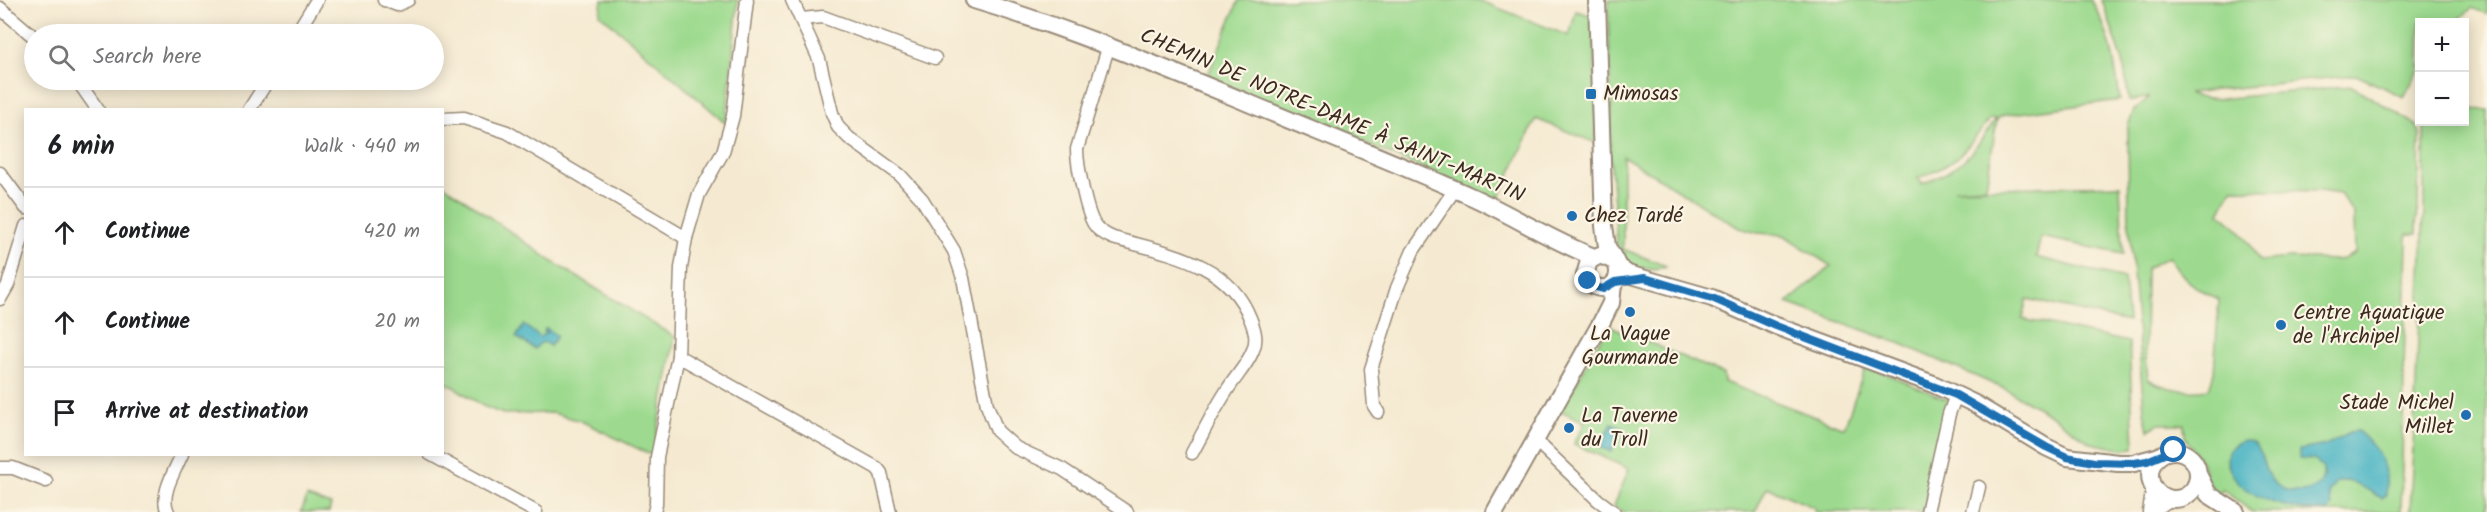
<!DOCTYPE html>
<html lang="en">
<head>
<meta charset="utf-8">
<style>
  :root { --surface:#fff; --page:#f6f6f6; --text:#202124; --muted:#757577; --line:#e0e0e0 }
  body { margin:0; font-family:Kalam,sans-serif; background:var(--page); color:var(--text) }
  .controls { position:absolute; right:18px; top:18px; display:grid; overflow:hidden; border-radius:0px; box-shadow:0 3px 15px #0003 }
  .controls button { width:54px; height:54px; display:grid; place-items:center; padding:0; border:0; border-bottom:2px solid var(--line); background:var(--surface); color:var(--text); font:30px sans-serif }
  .stop { position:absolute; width:18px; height:18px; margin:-14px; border:4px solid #1f6fb2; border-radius:50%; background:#fff }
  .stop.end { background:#1f6fb2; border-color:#fff; box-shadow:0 2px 6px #0008 }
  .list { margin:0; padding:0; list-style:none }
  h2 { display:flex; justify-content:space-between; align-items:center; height:78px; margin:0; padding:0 24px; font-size:26px }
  h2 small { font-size:20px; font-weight:400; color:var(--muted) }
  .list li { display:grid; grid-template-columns:39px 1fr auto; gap:18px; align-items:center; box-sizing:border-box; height:90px; padding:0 24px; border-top:2px solid var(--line) }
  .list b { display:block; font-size:22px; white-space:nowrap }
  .list em { font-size:20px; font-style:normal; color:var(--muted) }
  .icon { flex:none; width:33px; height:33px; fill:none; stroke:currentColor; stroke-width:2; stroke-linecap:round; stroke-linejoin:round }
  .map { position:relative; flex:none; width:2487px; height:512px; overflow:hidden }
  .search { position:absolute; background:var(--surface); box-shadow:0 3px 15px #0003; left:24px; top:24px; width:420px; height:66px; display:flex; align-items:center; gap:15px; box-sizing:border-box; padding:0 21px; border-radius:33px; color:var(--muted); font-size:22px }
  .panel { position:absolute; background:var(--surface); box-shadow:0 3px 15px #0003; left:24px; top:108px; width:420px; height:348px; border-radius:0px }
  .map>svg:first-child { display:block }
</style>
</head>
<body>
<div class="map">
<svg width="2487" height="512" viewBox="0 0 2487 512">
  <rect width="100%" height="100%" fill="#fcf5e5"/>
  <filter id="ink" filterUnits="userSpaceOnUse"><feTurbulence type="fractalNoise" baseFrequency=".0167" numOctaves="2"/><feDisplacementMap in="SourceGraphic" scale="12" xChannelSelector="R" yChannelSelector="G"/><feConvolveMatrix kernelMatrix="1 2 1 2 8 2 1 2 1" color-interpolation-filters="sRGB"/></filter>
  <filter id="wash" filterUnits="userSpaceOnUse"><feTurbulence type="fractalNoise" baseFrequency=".008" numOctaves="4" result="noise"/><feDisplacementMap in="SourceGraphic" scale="24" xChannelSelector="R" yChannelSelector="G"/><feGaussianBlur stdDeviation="1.35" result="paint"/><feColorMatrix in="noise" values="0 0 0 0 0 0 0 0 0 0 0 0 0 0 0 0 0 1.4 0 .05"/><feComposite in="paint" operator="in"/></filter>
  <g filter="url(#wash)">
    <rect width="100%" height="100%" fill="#f5ead1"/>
    <!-- green -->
    <g fill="#9dda8f" stroke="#6c8256" stroke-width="1.5" fill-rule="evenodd">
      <polygon points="602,0 738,0 726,123 600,14"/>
      <polygon points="1239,0 1478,0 1569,36 1576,11 1594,16 1596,143 1536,119 1498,200 1207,77"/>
      <path d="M1608,0H2091C2112,35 2114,61 2120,100L2004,115L1997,119L1986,187L1954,189L2120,185L2123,254L2041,237L2036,257L2124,279L2128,322L2027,299L2022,319L2129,342L2134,448L2120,449L2091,443L2052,416L2007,390L1899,343L1787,303L1831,266L1784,235L1758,233L1739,228L1623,156V249L1666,266L1655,270L1635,267L1625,258L1617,244L1610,154L1611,103ZM1990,119H1996C1972,154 1963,168 1922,184L1918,178C1958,164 1964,151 1990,119Z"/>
      <path d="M2102,0H2487V14L2472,8L2456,22H2420L2419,69L2404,97L2356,75L2188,93L2198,97L2219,99L2352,86L2417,125L2420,134L2417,234H2407L2401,512H2252L2222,489L2219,496L2205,479L2204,467L2185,437L2184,424H2159L2148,430L2144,411L2129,222L2128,126L2134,110L2150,97L2129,101L2123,61ZM2232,189L2320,191L2340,194L2354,214L2355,253L2344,259L2335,260L2290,258L2259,261C2249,240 2238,227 2220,213ZM2169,257C2182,278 2196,290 2219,299L2214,373L2209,389C2188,392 2167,391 2148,379L2145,350L2146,268Z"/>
      <polygon points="2465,109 2487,110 2487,512 2410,512 2424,211 2424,122 2464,122"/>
      <polygon points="443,184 553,262 675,337 653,456 581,421 553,413 503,414 483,406 448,383 443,390"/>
      <polygon points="1608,325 1723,374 1724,382 1844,428 1865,369 1882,372 1950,401 1924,512 1814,512 1815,508 1767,487 1755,512 1623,512 1614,506 1629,469 1574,444 1585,422 1561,411"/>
      <polygon points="307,497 331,505 329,512 301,512"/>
    </g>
    <!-- water -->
    <g fill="#47b3c3" stroke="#416e70" stroke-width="1.5">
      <polygon points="524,325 540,337 547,332 544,331 546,328 557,336 550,346 544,342 539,344 535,349 516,337"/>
      <polygon points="1612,423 1623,428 1611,452 1600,447"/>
      <path d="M2358,431C2378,448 2389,467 2386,495L2382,498C2366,491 2355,477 2336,482L2329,491L2332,506L2328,511C2297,512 2245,501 2230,470C2227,463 2225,455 2230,449C2235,443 2244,439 2251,442C2270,451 2256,490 2299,492C2306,492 2315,490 2320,484C2324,478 2324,472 2322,466L2314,460L2299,459V450L2326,445L2350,432Z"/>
    </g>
  </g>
  <g filter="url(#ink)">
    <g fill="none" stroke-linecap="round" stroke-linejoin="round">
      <!-- street casing -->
      <g stroke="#988a78" stroke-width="15">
        <g id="street">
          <polyline points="384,0 397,5 408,0"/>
          <polyline points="792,0 819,59 832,113 838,127 849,138 900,175 922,199 954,251 963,278 987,405 997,431 1016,448 1062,469 1127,512"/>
          <polyline points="0,8 34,37"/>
          <polyline points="801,19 823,17 935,58"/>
          <polyline points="296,34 317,0"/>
          <path d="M1109,45L1077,149C1077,165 1086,211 1094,224C1098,231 1106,235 1113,238C1166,253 1228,261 1250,318C1254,328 1258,339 1253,350C1247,366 1234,378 1226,392C1213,412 1203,433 1192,453"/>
          <polyline points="77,80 98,110"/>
          <polyline points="249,110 268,80"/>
          <polyline points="442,119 464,118 507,132 686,238"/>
          <polyline points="0,173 26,208"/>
          <polyline points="0,299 8,285 26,226"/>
          <polyline points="678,356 877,468 881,473 890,512"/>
          <polyline points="1378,412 1374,406 1371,369 1397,288 1413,251 1455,189"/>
          <polyline points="1535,440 1598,500 1614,512"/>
          <polyline points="430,454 536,512"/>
          <polyline points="0,468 13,468 46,481"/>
          <path d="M168,512C159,495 175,471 182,454"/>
          <polyline points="654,512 656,504 657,457 678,356 681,268 686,238 699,194 723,152 733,116 747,0"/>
          <polyline points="1927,512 1949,414 1956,395"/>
          <polyline points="1973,512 1979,487"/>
          <polyline points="2149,512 2153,485"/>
          <polyline points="2151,512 2173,498"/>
        </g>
      </g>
      <!-- secondary casing -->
      <g stroke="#988a78" stroke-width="20">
        <g id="secondary">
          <path d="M974,0C1068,28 1156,65 1246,102C1320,133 1395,162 1468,195C1511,214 1550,240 1594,257"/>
          <path d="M1597,0L1604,226C1605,233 1606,239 1607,246C1610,254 1619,263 1618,273C1617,294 1591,292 1585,275L1589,261L1600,255L1614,261"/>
          <polyline points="1618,267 1628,274 1712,298 1776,326 1933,384 1975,404 2046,447 2067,457 2118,463 2134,463 2157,457"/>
          <circle cx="2174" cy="475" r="24"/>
          <polyline points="2198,474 2208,494 2236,512"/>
          <polyline points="1495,512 1601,323 1611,303 1613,284"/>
        </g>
      </g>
      <!-- street -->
      <use href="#street" stroke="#fff" stroke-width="12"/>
      <!-- secondary -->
      <use href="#secondary" stroke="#fff" stroke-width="16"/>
    </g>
  </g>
  <g fill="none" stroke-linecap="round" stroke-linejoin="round" filter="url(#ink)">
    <!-- route -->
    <polyline stroke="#1f6fb2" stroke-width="8" points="1588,281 1593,286 1603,289 1615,282 1645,278 1712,298 1776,326 1956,395 2046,447 2067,457 2094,462 2134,463 2147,461 2174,450"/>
  </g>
  <!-- markers -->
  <g fill="#1f6fb2" stroke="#fcf5e5" stroke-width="2">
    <rect x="1585" y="88" width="12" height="12" rx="3"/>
    <circle cx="1572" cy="216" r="6"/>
    <circle cx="1630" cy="312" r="6"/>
    <circle cx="2281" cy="325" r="6"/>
    <circle cx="2466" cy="415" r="6"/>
    <circle cx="1569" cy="428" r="6"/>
  </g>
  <g text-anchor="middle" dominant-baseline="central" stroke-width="4.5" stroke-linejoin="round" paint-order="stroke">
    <!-- poi labels -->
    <g font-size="21" fill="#3b2a1e" stroke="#fcf5e5" text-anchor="start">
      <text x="1603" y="94">Mimosas</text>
      <text x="1584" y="216">Chez Tardé</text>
      <text x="2293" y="313">Centre Aquatique<tspan x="2293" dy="24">de l'Archipel</tspan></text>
      <text x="1630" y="334" text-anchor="middle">La Vague<tspan x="1630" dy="24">Gourmande</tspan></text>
      <text x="2454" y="403" text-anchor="end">Stade Michel<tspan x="2454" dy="24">Millet</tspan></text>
      <text x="1581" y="416">La Taverne<tspan x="1581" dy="24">du Troll</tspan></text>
    </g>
    <!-- street labels -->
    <g font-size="21" fill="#3b2a1e" stroke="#fcf5e5">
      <text transform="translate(1332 116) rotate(23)">CHEMIN DE NOTRE-DAME À SAINT-MARTIN</text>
    </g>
  </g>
</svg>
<div class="controls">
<button>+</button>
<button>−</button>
</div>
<div class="stop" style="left:2174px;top:450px"></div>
<div class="stop end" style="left:1588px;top:281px"></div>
<div class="search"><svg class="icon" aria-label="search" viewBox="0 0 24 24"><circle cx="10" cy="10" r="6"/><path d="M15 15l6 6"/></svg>Search here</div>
<section class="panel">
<h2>6 min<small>Walk · 440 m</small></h2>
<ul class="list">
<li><svg class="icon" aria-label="ahead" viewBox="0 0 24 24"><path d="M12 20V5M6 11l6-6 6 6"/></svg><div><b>Continue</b></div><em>420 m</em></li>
<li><svg class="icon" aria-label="ahead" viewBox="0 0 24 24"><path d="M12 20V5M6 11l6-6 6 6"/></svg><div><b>Continue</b></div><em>20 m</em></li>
<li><svg class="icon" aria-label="arrive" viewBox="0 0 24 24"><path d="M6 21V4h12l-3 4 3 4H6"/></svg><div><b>Arrive at destination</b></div></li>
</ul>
</section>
</div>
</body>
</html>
